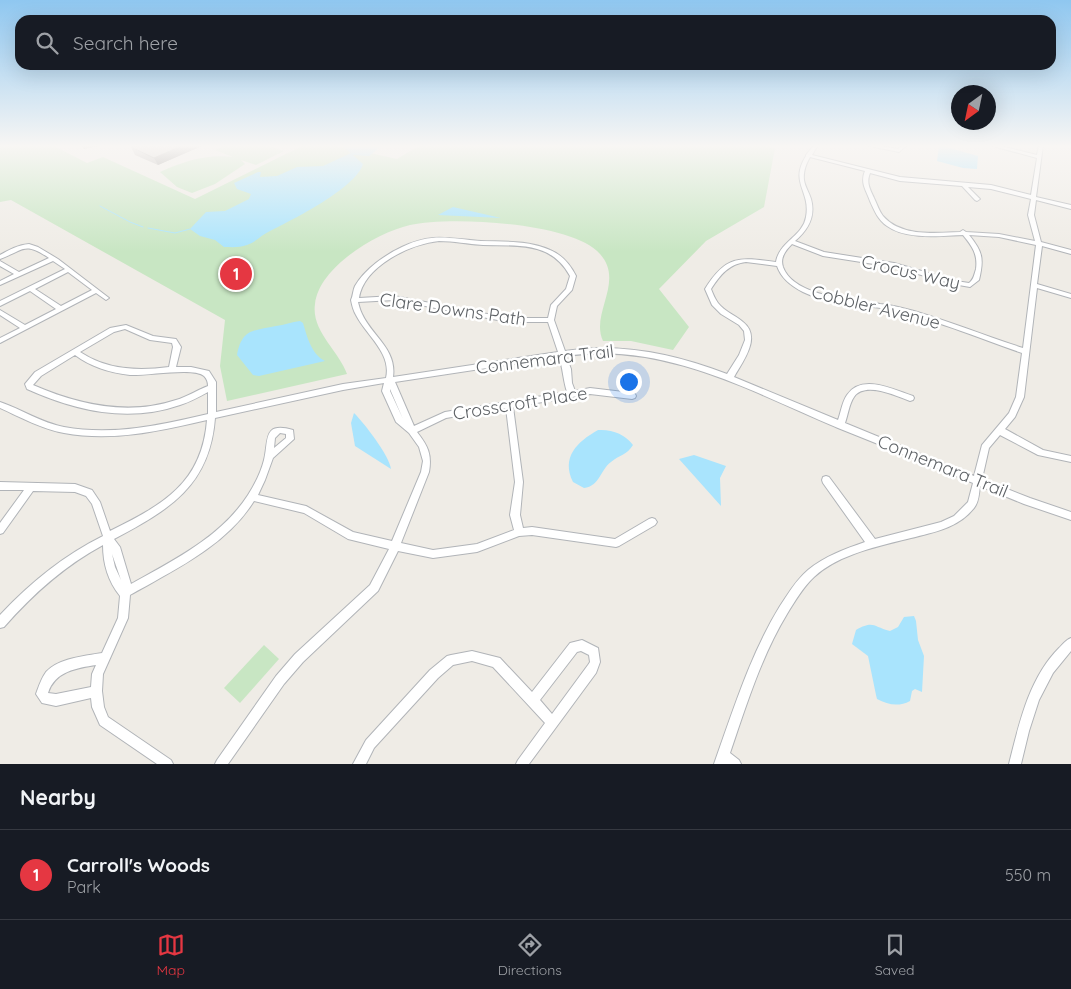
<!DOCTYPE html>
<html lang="en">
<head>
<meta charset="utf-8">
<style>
  :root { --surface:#171b24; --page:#242831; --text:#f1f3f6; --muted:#9ea1a6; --line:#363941; --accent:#e53742 }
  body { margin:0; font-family:Quicksand,sans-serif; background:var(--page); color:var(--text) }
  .compass { position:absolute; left:951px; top:85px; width:45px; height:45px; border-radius:50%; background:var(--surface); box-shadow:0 5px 20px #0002; rotate:213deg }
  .you { position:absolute; left:628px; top:381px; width:18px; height:18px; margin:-12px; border:4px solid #fff; border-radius:50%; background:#1a73e8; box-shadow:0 0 0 8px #1a73e833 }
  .badge { display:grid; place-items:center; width:32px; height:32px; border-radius:50%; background:var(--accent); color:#fff; font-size:16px; font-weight:700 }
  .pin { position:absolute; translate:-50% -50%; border:2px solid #fff; box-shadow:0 1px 5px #0006 }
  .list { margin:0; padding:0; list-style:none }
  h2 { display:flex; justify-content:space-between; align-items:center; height:65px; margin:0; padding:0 20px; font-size:21px }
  h2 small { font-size:16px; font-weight:400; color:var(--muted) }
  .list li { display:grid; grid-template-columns:32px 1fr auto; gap:15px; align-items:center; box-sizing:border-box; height:90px; padding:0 20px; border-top:1px solid var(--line) }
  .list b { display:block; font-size:19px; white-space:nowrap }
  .list p { margin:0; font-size:16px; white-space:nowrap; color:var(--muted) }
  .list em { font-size:16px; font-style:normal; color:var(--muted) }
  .icon { flex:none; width:28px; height:28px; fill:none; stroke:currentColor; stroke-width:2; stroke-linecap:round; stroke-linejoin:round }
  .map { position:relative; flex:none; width:1071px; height:764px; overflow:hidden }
  .search { position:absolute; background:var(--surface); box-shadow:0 5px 20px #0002; left:15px; right:15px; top:15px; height:55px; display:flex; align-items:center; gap:12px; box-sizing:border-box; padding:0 18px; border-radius:15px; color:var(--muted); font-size:19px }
  .sheet { height:155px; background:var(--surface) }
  nav { display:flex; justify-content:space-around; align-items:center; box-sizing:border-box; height:70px; border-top:1px solid var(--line); background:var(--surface); font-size:14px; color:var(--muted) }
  nav a { display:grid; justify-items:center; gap:2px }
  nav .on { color:var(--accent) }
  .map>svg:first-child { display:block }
</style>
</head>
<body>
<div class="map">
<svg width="1071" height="764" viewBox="0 0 1071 764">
  <rect width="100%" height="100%" fill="#efece6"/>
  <!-- green -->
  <g fill="#c8e6c3">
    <path d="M0,145H52L87,163L103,157L195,199L304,145H334L397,159L420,145H764L775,148L764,207L706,241L659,289L689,327L673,350L631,341H603C590,313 625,282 600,254C573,222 449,216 410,225C376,233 319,267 315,304C311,331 339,351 347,374L227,401L220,366L225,320L11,200L0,202Z"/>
    <path d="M225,145H267L284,151L256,165L241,160L245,164L215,184L192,193L177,187L160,172C185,161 206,154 233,157L215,150Z"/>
    <polygon points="264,645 279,659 240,703 224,688"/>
  </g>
  <!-- water -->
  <g fill="#a9e4fd">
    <path d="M341,145H383L369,156L353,155L363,164C356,188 292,220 270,231C261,235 256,242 247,245C239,248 231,247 224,247L215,240L200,236L190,229L206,212L225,211L249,199L251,194L237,189L234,183L258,172H261L260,177L277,176L297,167L323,166L351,153Z"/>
    <polygon points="943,146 978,156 977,169 963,168 937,161 939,147"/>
    <polygon points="453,207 501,218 438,215"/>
    <path d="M300,321L303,323C307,336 311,354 325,361L259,376L253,375L237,355C242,328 254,331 276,326C284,325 292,322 300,321Z"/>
    <path d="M354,413C364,423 389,455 391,469L355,446L351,423Z"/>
    <path d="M598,430C612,429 625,434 633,445C627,455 619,455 611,462C600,470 600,486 584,488L573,482C561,457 577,442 598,430Z"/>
    <polygon points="694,455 726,466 720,478 721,506 679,459"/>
    <path d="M914,616L916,621L918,640L924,656L922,692L915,689L912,691L910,701C899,707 888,705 877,699L876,695L868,656L852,644L856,630C874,620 873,627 890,631L898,627L904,617Z"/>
  </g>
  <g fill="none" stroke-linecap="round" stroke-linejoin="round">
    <!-- stream -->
    <g stroke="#a9e4fd" stroke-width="1">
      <polyline points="100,206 130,222 143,227"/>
      <polyline points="148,228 175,233 190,229"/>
    </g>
    <!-- minor casing -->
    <g stroke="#b1b4b8" stroke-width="2">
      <g id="minor">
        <path d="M814,145H818L812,155L900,177L991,185L1031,195L1037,158L989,145H997L1037,155L1039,145H1043L1036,197L1071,205V209L1036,200L1034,215L1041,242L1071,250V254L1042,246L1037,284L1071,294V298L1037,288L1024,397L1015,417L1005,429L1043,450L1071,456V462L1038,455L1000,435L989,448L982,479L1030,498L1071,512V520L1024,504L980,486C979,493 979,502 974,508C958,528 935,532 911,538C879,546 839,554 814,577C803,587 795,601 787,614C761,657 746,706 730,753L739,760L741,764H714C733,711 750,655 780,606C788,594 796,580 808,570C825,556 845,549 865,542L823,483L822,480L823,477L826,476L829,477L875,539L941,522L954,516L968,502L973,483C928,464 883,446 838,428C752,392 664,341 566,356L571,369L572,383L575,391L590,388L632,393L635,394L636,396L635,398L632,399L590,394L513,407L523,482L520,515L523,528L532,527L615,539L649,519L652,518L655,519L657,522L655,525L619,546L616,547L532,535L519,536L477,552L433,558L398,551L378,591L303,662L284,684L228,764H215L217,760L276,676L295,654L370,585L389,549L348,539L304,513L254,501C226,546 174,570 130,595L128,618L103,674L102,691L104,707L108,717L171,760L173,764H157L100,725L92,707L91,698L56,706L42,703L36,694C39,686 41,679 46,672C59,658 84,656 102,653L118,618L120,596C108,581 103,564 103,545C64,566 33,594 4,627L0,628V615C30,583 63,556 103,536L92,504L86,496L75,492L33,491L3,533L0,534V523L24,490H0V482L75,484L92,490L100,502L110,531C162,505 202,484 207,420C160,431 112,442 64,433C42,429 20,417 0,408V402C21,409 42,423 64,427C113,436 161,425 208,414V392C199,397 190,402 180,405C128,423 76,411 27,389L25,384L35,372L110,328L126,325L153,336L176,339L181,347L176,367H191L209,371L216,382V412L343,384L386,378C392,353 366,335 356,315C353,310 352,305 351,300C353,296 353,290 355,286C365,269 385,255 402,247C433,232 450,239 481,241C504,242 528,240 550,250C562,255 570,264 576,276L572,290L557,306L554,320L565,351C620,342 675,354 727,374L739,355L745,340L744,331L739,325L721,314L712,305L705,289C726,255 739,257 776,262C779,242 803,236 806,217C811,191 789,183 806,156V155ZM810,157L865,171C860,183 866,190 870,201C874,210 878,220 887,226C906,240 940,236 963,235C972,246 978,254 976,269C974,275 974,279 969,283L956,281L894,263L824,252L795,241C808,230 816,217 811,199C809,192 805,187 804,180C803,172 806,164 810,157ZM870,173L900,181L962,186L975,200L977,201L980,199L968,187L991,189L1031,199L1028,215L1035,241L999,234L966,232L963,230L960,232C935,233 901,237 883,216C879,211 877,204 874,198C870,189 866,183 870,173ZM969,235L999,237L1036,245L1023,348C986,336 951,322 914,311C903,308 891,305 880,304C854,300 794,297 783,267C780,258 785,251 792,244L823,256L893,267L953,284L970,287L979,280C984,259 983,252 969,235ZM439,241C454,241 468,244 483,245C517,246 551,241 570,276L566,289L551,305L548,318H508L394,296L359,298C364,266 410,244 439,241ZM746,262L777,266C781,278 791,286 803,292C830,305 862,304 892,310C936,320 979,338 1022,353L1016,397L1009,413L982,445L974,476L845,423C848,415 849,404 854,397C865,381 896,396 910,401L913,400L914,398L913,396C894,390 862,373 847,395C842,402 841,412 838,420L734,377C743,361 762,337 743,322C735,315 725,312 718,303C715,299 713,294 711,289C720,275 729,264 746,262ZM394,300L508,322H548L558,352L393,377C397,349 372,336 362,314C360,310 359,306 358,302ZM125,329L150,340L172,343L173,347L169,367C138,371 107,370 80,352L114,332ZM75,355C91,367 111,373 130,375C146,376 194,367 204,376C207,379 208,382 208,386C197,390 187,397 176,400C128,416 79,405 33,385L41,376ZM559,357C563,368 563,380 567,392L445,412L414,426L395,382ZM384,383L382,391L396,422L409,433L419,447L423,461L421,472L392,541L353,532L306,506L258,495L265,480L273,458L294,439L293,430C262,421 269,441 264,460C261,472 255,484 248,495C221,537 174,560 131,584L120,547L114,539C169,510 210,486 215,418L343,390ZM390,389L403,419L390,391ZM506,408L515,482L510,515L514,530L477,544L433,550L401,543L429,472C432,454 428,446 417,432L446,418ZM280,433L286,434V438L274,448L275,438ZM112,554L121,580L115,567ZM96,665L92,674L91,687L56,694L48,693C55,671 77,668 96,665Z"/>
        <polygon points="865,145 875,145 898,149 902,145 907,145 899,152"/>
        <path d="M29,244L38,247L58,259L109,298L106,300L96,293L0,343V338L20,328L0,315V310L25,325L56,309L30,291L0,306V301L65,269L53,261L0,285V281L14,274L0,266V261L19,272L49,258C24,241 24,250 0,259V255C9,250 18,245 29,244ZM68,272L92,290L61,306L35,289Z"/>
        <path d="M1071,638V651L1053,673L1039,700L1029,731L1021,764H1009C1019,724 1029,678 1059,648C1063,644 1066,640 1071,638Z"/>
        <path d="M582,640L598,648L600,662L596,673L529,764H516L518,760L545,723L493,667L472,661L453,665L438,678L374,748L366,764H353L366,740L430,670L447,656L451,655L472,651L500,658L532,692L570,643ZM581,651L589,655L590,662L588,665L552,714L540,700L577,652Z"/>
      </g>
    </g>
    <!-- minor -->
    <use href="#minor" fill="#fff" fill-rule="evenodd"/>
  </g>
  <!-- wall -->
  <polygon fill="#afaba8" points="137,145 204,145 158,165 135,155 131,147"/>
  <!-- shaded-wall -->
  <g fill="#8e8b88">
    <polygon points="81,145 99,145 99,146 84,149"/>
    <polygon points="184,145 204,145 158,165 154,158"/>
  </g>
  <!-- building -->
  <polygon fill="#cbc7c3" stroke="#8e8b88" points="137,145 184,145 154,158 131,147"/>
  <!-- sky -->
  <linearGradient id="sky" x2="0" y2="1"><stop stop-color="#8fc7f0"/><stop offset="0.58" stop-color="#f8f6f4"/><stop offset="1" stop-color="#f8f6f4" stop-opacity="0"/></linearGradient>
  <rect width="1071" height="252" fill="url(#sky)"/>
  <g text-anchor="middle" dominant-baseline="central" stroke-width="5" stroke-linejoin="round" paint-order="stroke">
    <!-- street labels -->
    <g font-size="18" fill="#5e6266" stroke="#fff">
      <text transform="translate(911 272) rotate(13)">Crocus Way</text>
      <text transform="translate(876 307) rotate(14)">Cobbler Avenue</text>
      <text transform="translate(453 309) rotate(8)">Clare Downs Path</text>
      <text transform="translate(545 359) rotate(-7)">Connemara Trail</text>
      <text transform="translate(520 403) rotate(-9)">Crosscroft Place</text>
      <text transform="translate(943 466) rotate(22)">Connemara Trail</text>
    </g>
  </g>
</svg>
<svg class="compass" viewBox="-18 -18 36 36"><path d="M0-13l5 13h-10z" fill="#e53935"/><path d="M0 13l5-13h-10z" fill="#9ea1a6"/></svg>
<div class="you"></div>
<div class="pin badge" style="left:236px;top:274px">1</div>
<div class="search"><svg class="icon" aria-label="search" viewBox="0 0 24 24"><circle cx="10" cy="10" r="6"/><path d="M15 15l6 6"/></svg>Search here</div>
</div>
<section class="sheet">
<h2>Nearby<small></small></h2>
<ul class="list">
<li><span class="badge">1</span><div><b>Carroll's Woods</b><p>Park</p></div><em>550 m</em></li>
</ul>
</section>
<nav>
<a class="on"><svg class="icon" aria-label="map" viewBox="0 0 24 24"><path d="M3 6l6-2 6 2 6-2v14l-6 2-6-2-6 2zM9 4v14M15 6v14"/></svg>Map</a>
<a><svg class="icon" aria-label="directions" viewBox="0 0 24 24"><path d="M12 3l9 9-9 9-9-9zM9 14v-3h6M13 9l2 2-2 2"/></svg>Directions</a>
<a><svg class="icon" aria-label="saved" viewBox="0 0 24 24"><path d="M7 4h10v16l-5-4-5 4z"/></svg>Saved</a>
</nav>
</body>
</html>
